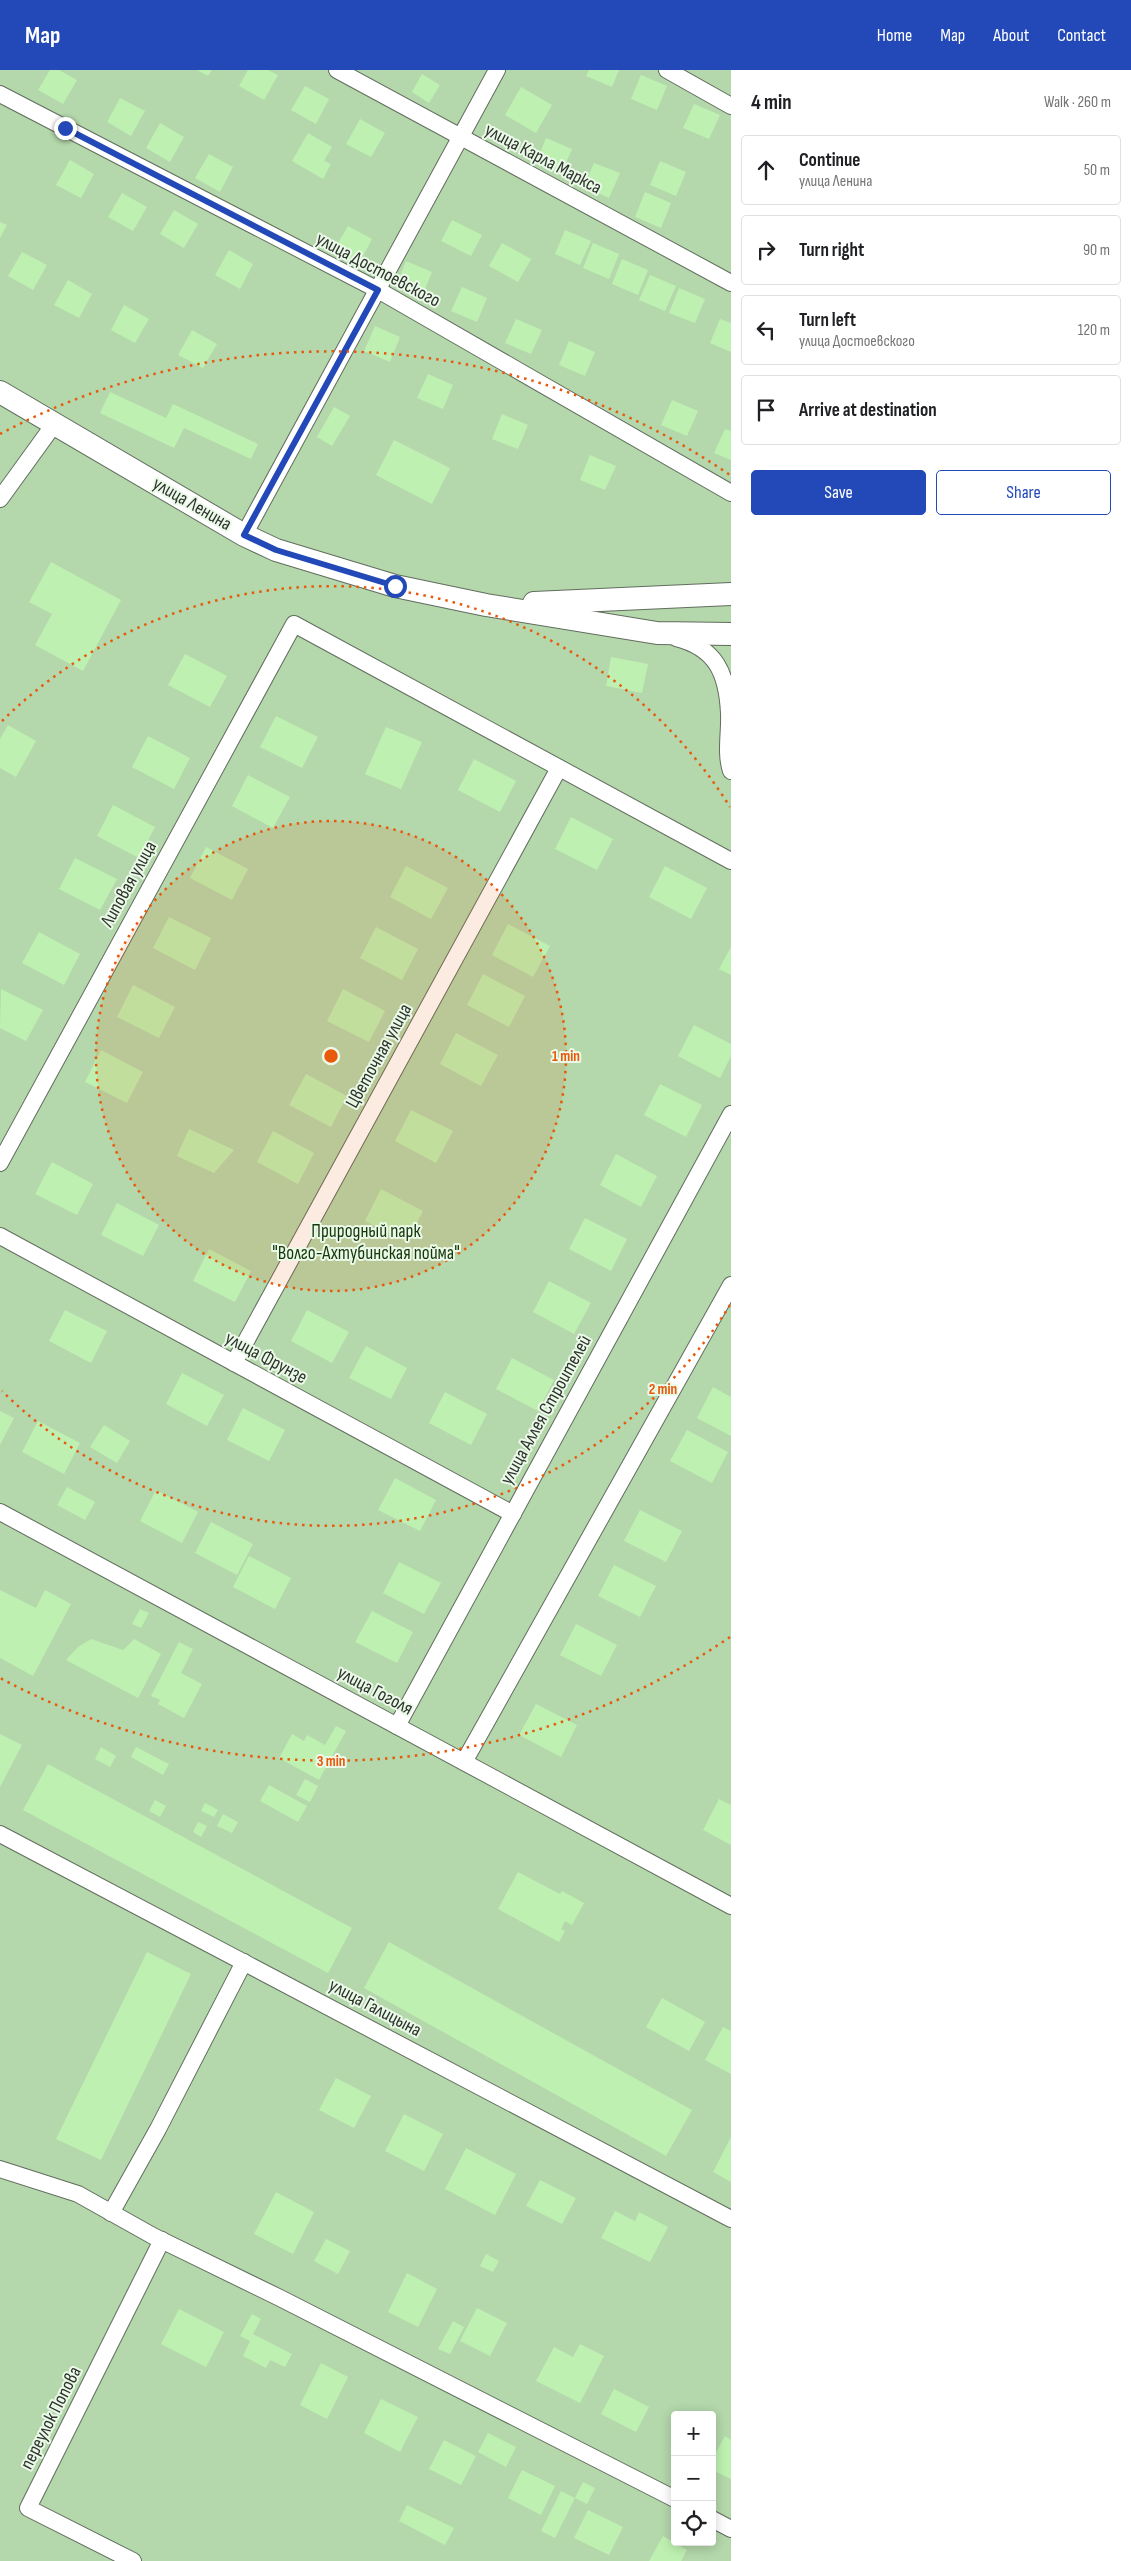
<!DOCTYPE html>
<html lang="en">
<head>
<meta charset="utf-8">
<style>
  :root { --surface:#fff; --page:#f6f6f6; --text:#202124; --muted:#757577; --line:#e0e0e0; --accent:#2249b7 }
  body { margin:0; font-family:"Sofia Sans Condensed",sans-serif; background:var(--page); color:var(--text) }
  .controls { position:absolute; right:15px; bottom:15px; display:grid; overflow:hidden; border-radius:5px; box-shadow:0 2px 12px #0003 }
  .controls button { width:45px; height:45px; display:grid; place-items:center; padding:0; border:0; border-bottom:1px solid var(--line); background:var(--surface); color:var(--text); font:25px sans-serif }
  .stop { position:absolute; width:15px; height:15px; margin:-11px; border:4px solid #2249b7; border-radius:50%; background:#fff }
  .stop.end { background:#2249b7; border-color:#fff; box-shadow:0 1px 5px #0008 }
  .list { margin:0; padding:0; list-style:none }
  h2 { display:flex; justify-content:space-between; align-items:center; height:65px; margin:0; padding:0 20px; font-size:21px }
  h2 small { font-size:16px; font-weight:400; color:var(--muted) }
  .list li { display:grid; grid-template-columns:32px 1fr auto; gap:15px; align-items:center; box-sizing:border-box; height:70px; margin:0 10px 10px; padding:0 10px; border:1px solid var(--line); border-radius:5px }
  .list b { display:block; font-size:19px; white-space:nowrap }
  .list p { margin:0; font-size:16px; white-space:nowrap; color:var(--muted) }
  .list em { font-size:16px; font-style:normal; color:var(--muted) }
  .actions { display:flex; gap:10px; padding:15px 20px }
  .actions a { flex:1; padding:11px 0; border:1px solid var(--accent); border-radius:5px; text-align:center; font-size:18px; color:var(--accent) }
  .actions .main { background:var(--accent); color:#fff }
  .icon { flex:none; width:28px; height:28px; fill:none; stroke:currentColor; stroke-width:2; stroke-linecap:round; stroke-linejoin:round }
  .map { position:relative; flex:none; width:731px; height:2491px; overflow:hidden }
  header { display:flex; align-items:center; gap:30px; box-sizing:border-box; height:70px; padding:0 25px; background:var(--accent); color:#fff }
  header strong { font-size:24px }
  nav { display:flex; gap:28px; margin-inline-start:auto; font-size:18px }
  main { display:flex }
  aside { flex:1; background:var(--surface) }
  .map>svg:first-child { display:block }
</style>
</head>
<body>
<header>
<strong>Map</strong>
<nav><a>Home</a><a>Map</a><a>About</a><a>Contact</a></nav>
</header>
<main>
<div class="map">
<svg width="731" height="2491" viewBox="0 0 731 2491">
  <rect width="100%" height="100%" fill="#ebfae8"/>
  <!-- green -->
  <path fill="#b4d7ab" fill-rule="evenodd" d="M0,0H731V2491H0ZM675,2345H712V2472H675Z"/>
  <!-- building -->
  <g fill="#bef1b1">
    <polygon points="50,0 59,0 77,10 63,34 38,20"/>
    <polygon points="197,0 212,0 208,6"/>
    <polygon points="248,0 268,0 278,5 264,30 239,16"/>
    <polygon points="589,0 619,0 612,17 586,6"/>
    <polygon points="422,4 440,15 429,33 412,22"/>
    <polygon points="641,5 667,16 657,40 631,29"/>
    <polygon points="305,16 329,29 316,54 291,40"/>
    <polygon points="521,17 552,35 536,63 505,45"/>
    <polygon points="120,28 145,41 131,66 107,52"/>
    <polygon points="694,34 720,45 709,69 683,58"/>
    <polygon points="360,49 385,63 371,87 346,74"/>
    <polygon points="160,53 184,67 170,92 146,78"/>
    <polygon points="308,63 332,77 324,91 331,94 323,109 292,91"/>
    <polygon points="546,68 572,79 561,104 536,93"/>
    <polygon points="209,84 233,97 220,122 195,108"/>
    <polygon points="70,90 94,104 81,128 56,115"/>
    <polygon points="660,91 686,102 676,126 650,115"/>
    <polygon points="594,93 620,103 609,128 584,117"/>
    <polygon points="645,122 671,133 661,158 635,147"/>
    <polygon points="122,123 147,137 133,161 108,147"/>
    <polygon points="174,140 198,154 184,178 160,164"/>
    <polygon points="452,150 482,165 471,186 441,171"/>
    <polygon points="0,152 7,155 0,168"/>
    <polygon points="348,156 372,169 359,194 334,180"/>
    <polygon points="565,160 591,171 580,195 555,184"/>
    <polygon points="502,173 531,189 518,212 489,196"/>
    <polygon points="593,173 619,184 609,209 583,198"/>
    <polygon points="229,180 253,194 240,219 215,205"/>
    <polygon points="22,182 47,195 33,220 8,206"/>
    <polygon points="622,189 648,200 638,225 612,214"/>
    <polygon points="406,191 432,202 422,227 396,216"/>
    <polygon points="650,205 676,216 665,241 639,230"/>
    <polygon points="68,210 92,224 79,248 54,235"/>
    <polygon points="462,217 487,228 477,252 451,241"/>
    <polygon points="679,218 705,229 695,253 669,243"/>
    <polygon points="124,235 149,249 135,273 111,260"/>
    <polygon points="516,249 542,260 531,284 505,273"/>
    <polygon points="720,249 731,253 731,282 710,273"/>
    <polygon points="375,256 400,267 390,292 364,281"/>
    <polygon points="192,260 217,274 203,298 178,285"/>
    <polygon points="569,271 595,282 585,306 559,295"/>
    <polygon points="428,304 453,315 443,339 417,328"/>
    <polygon points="110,322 166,348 173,334 258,374 251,389 184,358 174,378 100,343"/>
    <polygon points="672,330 698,341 687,366 661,355"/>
    <polygon points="334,337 350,346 332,376 317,367"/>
    <polygon points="502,344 528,355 518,379 492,369"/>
    <polygon points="725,359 731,361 731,390 714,383"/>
    <polygon points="394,370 450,398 432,434 376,405"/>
    <polygon points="590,385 616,396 605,420 580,410"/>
    <polygon points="51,492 121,530 83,601 35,575 52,544 29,532"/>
    <polygon points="185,584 227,606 210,637 168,615"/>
    <polygon points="611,587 648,594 642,623 606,616"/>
    <polygon points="276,646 318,667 302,698 260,677"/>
    <polygon points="8,655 36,671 16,707 0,698 0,669"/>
    <polygon points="386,657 422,672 401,719 365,704"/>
    <polygon points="148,666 190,688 174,719 132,697"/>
    <polygon points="474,689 516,711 500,742 458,720"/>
    <polygon points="248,705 290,727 273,758 232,736"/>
    <polygon points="113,735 155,757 139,788 97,766"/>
    <polygon points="571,747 613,769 597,800 555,779"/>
    <polygon points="206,777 248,799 232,830 190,808"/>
    <polygon points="75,788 117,809 100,840 59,819"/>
    <polygon points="406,796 448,818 431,849 390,827"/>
    <polygon points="665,796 707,818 691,849 649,827"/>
    <polygon points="169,847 211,868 195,900 153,878"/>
    <polygon points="508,854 550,876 533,907 492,885"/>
    <polygon points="376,857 418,879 402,910 360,888"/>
    <polygon points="39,862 80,884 64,915 22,893"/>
    <polygon points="731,877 731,905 719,899"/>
    <polygon points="483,904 525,926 509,957 467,935"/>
    <polygon points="133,915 175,937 159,968 117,947"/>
    <polygon points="1,919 43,940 26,971 0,958"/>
    <polygon points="343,919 385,941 369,972 327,951"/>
    <polygon points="694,955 731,974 731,986 720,1008 678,986"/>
    <polygon points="456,963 498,985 481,1016 440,994"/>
    <polygon points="101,980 143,1002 127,1033 85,1012"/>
    <polygon points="306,1004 347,1026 331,1057 289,1035"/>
    <polygon points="660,1014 702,1035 686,1067 644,1045"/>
    <polygon points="411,1040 453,1061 436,1093 395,1071"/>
    <polygon points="189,1059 234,1080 214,1103 177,1086"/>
    <polygon points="273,1061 314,1083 298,1114 257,1092"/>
    <polygon points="616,1084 657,1106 641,1137 600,1115"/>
    <polygon points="52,1092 93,1114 77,1145 35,1124"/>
    <polygon points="381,1119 423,1141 407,1172 365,1151"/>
    <polygon points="117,1133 159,1155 143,1186 101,1165"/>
    <polygon points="585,1148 627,1169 611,1201 569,1179"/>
    <polygon points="209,1179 251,1201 235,1232 193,1211"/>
    <polygon points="549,1211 591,1233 574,1264 533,1242"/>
    <polygon points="65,1240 107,1261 91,1293 49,1271"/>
    <polygon points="307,1240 349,1262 332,1293 291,1271"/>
    <polygon points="366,1276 407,1298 391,1329 349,1308"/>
    <polygon points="512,1288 554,1310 538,1341 496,1319"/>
    <polygon points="182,1303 224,1325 207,1356 166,1334"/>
    <polygon points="713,1317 731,1327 731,1366 697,1348"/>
    <polygon points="445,1322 487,1344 471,1375 429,1353"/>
    <polygon points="243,1338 285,1360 269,1391 227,1370"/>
    <polygon points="0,1341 14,1348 0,1375"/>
    <polygon points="38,1351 80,1373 64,1404 22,1382"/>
    <polygon points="104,1355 130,1371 117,1393 90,1377"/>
    <polygon points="687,1360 728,1382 712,1413 670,1391"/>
    <polygon points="395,1408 436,1430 420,1461 378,1440"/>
    <polygon points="67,1417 95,1432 85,1450 57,1435"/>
    <polygon points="156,1420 198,1442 182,1473 140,1451"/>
    <polygon points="640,1440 682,1461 666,1492 624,1471"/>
    <polygon points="211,1452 253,1474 237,1505 195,1483"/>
    <polygon points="249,1486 291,1508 275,1539 233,1517"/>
    <polygon points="399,1492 441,1513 424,1544 383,1523"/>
    <polygon points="614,1495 656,1516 640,1547 598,1526"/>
    <polygon points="0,1520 36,1538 45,1520 71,1534 33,1606 0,1588"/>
    <polygon points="140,1539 149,1543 141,1558 132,1554"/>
    <polygon points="372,1541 413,1562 397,1593 355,1572"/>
    <polygon points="576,1554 617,1575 601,1606 560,1585"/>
    <polygon points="91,1569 123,1580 134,1569 161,1584 138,1628 66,1590 78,1577"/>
    <polygon points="179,1572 193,1579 181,1603 202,1614 184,1648 158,1634 160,1630 151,1626"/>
    <polygon points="536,1634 577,1655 561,1687 519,1665"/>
    <polygon points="336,1656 346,1661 319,1710 279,1688 292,1664 304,1671 307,1665 325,1675"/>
    <polygon points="0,1664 22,1675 0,1717"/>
    <polygon points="101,1677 116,1686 110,1697 95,1689"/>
    <polygon points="136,1677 169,1694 163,1705 131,1687"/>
    <polygon points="48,1694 352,1858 328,1903 23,1740"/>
    <polygon points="305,1709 318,1716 310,1732 296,1725"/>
    <polygon points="269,1715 307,1736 298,1752 260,1731"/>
    <polygon points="719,1729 731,1735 731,1775 703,1760"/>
    <polygon points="155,1730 166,1736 160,1747 149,1741"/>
    <polygon points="205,1733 218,1740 214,1747 201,1741"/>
    <polygon points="223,1744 238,1752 232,1763 217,1756"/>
    <polygon points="198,1752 207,1756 201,1767 193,1762"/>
    <polygon points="518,1802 560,1824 562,1821 584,1833 572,1855 565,1851 561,1859 565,1861 559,1872 498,1839"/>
    <polygon points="389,1872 692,2040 666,2086 364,1918"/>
    <polygon points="147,1882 191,1904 101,2090 56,2069"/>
    <polygon points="662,1928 705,1952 689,1981 646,1957"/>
    <polygon points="723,1957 731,1961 731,2004 705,1990"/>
    <polygon points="336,2008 371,2026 354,2058 319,2040"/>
    <polygon points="404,2044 443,2064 424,2101 385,2081"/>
    <polygon points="731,2067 731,2112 713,2102"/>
    <polygon points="466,2078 516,2104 495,2145 445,2119"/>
    <polygon points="540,2110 576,2128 562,2154 526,2136"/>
    <polygon points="276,2122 314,2142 293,2184 254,2164"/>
    <polygon points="615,2141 635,2151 639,2142 668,2157 650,2192 601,2168"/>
    <polygon points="326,2169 350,2181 338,2204 314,2191"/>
    <polygon points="486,2184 499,2191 493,2202 480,2196"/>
    <polygon points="407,2203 437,2219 418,2257 388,2242"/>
    <polygon points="477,2238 507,2253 490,2286 460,2271"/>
    <polygon points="179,2239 224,2262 206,2297 161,2274"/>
    <polygon points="252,2244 261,2249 253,2264 292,2284 285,2297 270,2290 266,2298 243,2286 250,2271 240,2266"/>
    <polygon points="453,2251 464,2257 450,2284 438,2279"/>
    <polygon points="580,2274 604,2286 580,2333 536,2311 554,2277 573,2287"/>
    <polygon points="321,2293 348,2307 327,2349 300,2335"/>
    <polygon points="614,2319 649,2337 636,2362 601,2344"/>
    <polygon points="381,2329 418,2347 400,2382 364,2363"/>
    <polygon points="488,2363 516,2377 506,2397 478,2382"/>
    <polygon points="725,2366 731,2370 731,2409 712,2400 712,2390"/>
    <polygon points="444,2370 476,2386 461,2415 429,2399"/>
    <polygon points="522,2400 555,2416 541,2445 508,2428"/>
    <polygon points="583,2412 595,2418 587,2434 575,2428 555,2468 541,2461 561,2421 575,2428"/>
    <polygon points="407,2435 454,2458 445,2475 399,2451"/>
    <polygon points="588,2440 623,2457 609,2485 574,2468"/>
    <polygon points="663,2466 687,2480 681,2491 649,2491"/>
  </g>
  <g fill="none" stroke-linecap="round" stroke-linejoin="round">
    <!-- street casing -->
    <g stroke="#616d5e" stroke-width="18">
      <g id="street">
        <polyline points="337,0 731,213"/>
        <polyline points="667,0 731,36"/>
        <polyline points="0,24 378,220 731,423"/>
        <polyline points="0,429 55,353"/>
        <polyline points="244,465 497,0"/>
        <path d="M676,568C716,578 727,603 729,643C730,662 725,683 731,701"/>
        <polyline points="0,1093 294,554 731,791"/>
        <polyline points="0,1166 513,1444"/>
        <polyline points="234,1293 559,698"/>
        <polyline points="0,1442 731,1836"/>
        <polyline points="397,1656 731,1044"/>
        <polyline points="464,1692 731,1215"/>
        <polyline points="0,1764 731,2149"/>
        <polyline points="0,2099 78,2124 153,2166 280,2228 675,2429"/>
        <polyline points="111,2143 158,2059 244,1892"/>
        <polyline points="712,2449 731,2459"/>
        <polyline points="133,2491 28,2438 162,2170"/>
      </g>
    </g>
    <!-- secondary casing -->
    <g stroke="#616d5e" stroke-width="24">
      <g id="secondary">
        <polyline points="0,322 244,465 276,480 395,516 486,535 657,563 731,564"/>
        <polyline points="534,533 731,524"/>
      </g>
    </g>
    <!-- street -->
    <use href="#street" stroke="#fff" stroke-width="16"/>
    <!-- secondary -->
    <use href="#secondary" stroke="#fff" stroke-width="22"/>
  </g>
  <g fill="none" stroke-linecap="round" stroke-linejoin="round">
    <!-- route -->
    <polyline stroke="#2249b7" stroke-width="6" points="65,58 378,220 244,465 276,480 395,516"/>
  </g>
  <!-- distance rings -->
  <circle cx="331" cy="986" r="235" fill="#e8590c" fill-opacity=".12"/>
  <g fill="none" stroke="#e8590c" stroke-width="2.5" stroke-dasharray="2.5 5">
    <circle cx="331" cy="986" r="235"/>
    <path d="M730 1235A470 470 0 0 1 2 1321M2 651A470 470 0 0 1 730 737"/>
    <path d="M730 1567A705 705 0 0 1 0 1608M0 364A705 705 0 0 1 730 405"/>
  </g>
  <g text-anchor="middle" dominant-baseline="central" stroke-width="4" stroke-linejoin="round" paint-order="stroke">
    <!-- street labels -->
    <g font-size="19" fill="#2e342d" stroke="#ebfae8">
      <text transform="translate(543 89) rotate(28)">улица Карла Маркса</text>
      <text transform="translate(378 200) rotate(28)">улица Достоевского</text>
      <text transform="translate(192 434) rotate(30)">улица Ленина</text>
      <text transform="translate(129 814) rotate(-61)">Липовая улица</text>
      <text transform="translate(379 986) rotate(-61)">Цветочная улица</text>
      <text transform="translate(266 1288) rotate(28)">улица Фрунзе</text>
      <text transform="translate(546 1340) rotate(-61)">улица Аллея Строителей</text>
      <text transform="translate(375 1621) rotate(28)">улица Гоголя</text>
      <text transform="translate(375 1938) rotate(28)">улица Галицына</text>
      <text transform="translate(51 2348) rotate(-63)">переулок Попова</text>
    </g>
    <!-- park labels -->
    <g font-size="19" fill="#16370c" stroke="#ebfae8">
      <text x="366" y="1161">Природный парк<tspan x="366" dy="22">"Волго-Ахтубинская пойма"</tspan></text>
    </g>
  </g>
  <circle cx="331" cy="986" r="8" fill="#e8590c" stroke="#ebfae8" stroke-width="2.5"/>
  <g font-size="15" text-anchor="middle" font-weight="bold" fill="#e8590c" stroke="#ebfae8" stroke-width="4" stroke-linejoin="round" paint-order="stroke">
    <text x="566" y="991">1 min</text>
    <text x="663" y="1324">2 min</text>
    <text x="331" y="1696">3 min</text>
  </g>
</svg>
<div class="controls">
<button>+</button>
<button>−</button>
<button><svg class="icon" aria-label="locate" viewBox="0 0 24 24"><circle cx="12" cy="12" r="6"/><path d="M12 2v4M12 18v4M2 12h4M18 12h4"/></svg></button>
</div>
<div class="stop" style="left:395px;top:516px"></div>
<div class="stop end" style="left:65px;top:58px"></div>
</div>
<aside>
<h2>4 min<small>Walk · 260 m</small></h2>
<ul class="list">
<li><svg class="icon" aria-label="ahead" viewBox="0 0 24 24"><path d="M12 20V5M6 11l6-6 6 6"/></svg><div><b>Continue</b><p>улица Ленина</p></div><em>50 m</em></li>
<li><svg class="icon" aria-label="right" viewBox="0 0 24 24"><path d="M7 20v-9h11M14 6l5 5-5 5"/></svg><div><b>Turn right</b></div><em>90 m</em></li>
<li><svg class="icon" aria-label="left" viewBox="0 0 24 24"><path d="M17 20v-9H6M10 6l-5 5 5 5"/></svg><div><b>Turn left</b><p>улица Достоевского</p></div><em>120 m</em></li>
<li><svg class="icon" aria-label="arrive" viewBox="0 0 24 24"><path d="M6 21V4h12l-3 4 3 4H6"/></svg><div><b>Arrive at destination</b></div></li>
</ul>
<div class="actions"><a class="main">Save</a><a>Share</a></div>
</aside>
</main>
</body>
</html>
